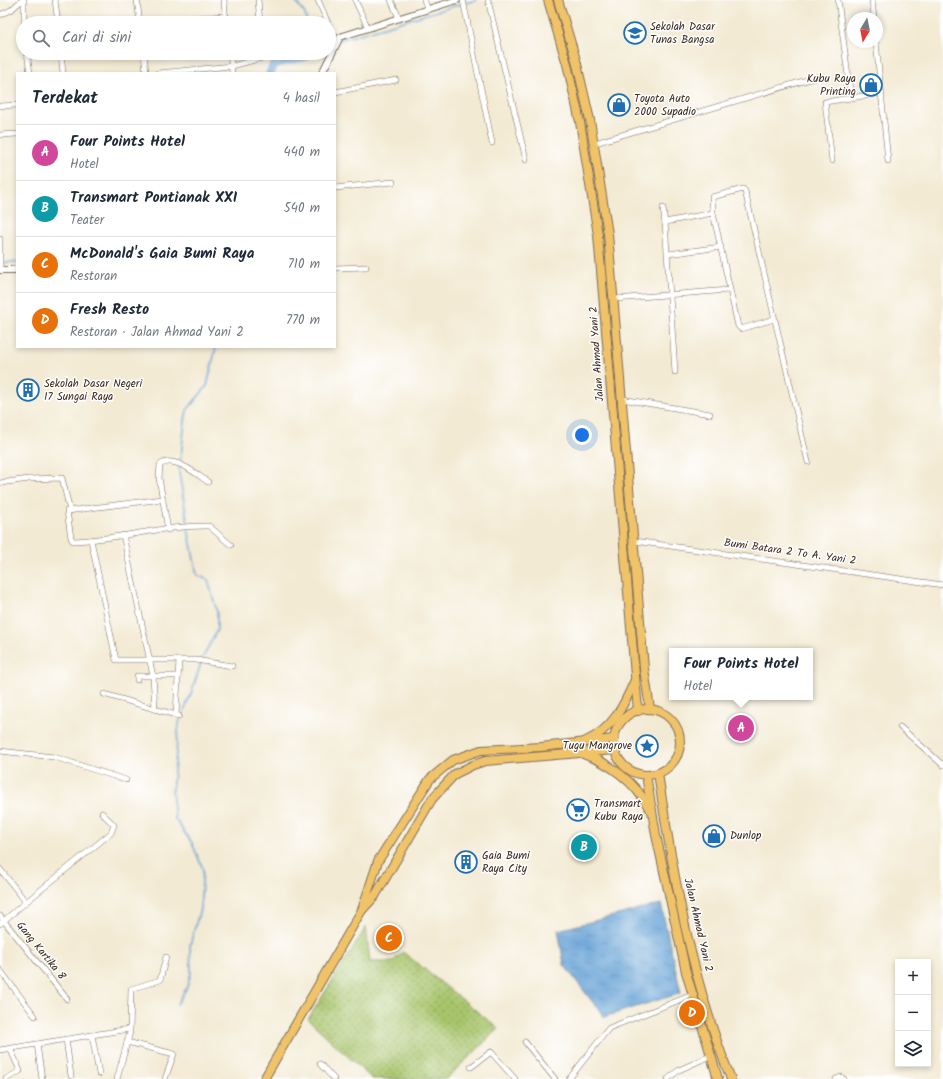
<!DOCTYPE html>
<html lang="id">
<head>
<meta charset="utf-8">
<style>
  :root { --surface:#fff; --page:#f6f6f7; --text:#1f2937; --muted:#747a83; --line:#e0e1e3; --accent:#7c3aed }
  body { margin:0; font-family:Kalam,sans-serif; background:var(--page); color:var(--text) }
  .controls { position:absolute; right:12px; bottom:12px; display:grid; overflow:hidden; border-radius:0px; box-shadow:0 2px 6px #0003 }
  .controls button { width:36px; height:36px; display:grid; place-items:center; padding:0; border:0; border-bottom:1px solid var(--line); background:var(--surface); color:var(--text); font:20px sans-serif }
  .compass { position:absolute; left:847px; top:12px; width:36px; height:36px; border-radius:50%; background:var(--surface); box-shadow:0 2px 6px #0003; rotate:190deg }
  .you { position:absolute; left:582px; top:435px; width:14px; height:14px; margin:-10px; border:3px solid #fff; border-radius:50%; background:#1a73e8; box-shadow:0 0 0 6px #1a73e833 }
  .badge { display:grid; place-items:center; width:26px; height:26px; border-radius:50%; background:var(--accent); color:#fff; font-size:13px; font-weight:700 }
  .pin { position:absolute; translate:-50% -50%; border:2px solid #fff; box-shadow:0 1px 4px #0006 }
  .popup { position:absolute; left:669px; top:648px; width:144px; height:52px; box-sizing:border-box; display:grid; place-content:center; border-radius:0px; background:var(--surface); filter:drop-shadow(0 1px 3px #0005); font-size:13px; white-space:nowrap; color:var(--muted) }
  .popup b { font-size:15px; color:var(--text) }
  .popup::after { content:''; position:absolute; left:50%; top:100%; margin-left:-8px; border:8px solid transparent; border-top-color:var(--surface) }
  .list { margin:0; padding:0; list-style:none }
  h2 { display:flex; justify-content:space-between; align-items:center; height:52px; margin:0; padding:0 16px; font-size:17px }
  h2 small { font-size:13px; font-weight:400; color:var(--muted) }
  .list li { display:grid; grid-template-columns:26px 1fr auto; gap:12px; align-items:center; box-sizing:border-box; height:56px; padding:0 16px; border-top:1px solid var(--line) }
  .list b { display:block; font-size:15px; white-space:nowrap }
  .list p { margin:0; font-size:13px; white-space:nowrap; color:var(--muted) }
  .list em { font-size:13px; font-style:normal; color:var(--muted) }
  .icon { flex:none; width:22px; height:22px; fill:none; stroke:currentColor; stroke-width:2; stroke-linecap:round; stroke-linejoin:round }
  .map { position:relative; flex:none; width:943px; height:1079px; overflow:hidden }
  .search { position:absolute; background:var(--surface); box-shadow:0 2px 6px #0003; left:16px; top:16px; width:320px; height:44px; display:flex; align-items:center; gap:10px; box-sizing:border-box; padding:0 14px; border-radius:22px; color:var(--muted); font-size:15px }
  .panel { position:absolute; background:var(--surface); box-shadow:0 2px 6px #0003; left:16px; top:72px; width:320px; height:276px; border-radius:0px }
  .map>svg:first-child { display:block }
</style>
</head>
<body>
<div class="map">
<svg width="943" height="1079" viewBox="0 0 943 1079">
  <defs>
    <pattern id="grass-dots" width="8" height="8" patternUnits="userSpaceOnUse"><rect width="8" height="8" fill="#a8c56c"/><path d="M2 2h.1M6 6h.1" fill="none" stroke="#8aa058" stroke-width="1.8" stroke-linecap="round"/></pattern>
    <pattern id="water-ripples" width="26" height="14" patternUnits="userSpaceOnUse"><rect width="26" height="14" fill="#65a1d5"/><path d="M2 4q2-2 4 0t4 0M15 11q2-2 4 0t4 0" fill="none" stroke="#5483ac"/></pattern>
  </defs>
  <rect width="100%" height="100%" fill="#fff"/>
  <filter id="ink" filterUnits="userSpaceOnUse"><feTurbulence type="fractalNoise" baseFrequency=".025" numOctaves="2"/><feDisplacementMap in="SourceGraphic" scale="8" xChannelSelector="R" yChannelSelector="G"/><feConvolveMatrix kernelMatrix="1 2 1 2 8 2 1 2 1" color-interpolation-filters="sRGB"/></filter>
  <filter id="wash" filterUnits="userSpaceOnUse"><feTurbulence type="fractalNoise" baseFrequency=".012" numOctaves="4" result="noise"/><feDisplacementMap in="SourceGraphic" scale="16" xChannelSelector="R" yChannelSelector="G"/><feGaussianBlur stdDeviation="0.9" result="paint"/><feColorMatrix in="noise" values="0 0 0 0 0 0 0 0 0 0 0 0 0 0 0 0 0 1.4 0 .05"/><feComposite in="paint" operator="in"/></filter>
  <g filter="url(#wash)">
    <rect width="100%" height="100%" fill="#f3ead3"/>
    <!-- grass -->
    <polygon fill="url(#grass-dots)" stroke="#727845" points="366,927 370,962 392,962 403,952 498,1028 484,1043 446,1079 372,1079 308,1019"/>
    <!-- water -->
    <polygon fill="url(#water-ripples)" stroke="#50667a" points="661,904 681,993 604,1017 564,965 558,930"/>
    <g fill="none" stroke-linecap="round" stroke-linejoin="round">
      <!-- stream -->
      <g stroke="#65a1d5" stroke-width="1.5">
        <polyline points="295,0 305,14 307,23"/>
        <polyline points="465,3 476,0"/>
        <polyline points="340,40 461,4"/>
        <polyline points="329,43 335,42"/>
        <polyline points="306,56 306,53"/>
        <polyline points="1,263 17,262"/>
        <polyline points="188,525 179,473 185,421 187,410 207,386 216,347"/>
        <polyline points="188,528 197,575 208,580 217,612 217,630 202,659"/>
        <polyline points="177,1004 187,987 191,973 190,945 200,909 203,869 192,843 175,819 172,791 179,723 191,694 201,663"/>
      </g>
      <!-- river -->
      <polyline stroke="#65a1d5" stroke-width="9" points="270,73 275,63 306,56"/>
    </g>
  </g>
  <g filter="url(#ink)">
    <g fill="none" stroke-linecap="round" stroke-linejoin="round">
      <!-- minor casing -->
      <g stroke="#7b6d5d" stroke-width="6">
        <g id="minor">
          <polyline points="24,0 24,23"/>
          <polyline points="55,0 58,23"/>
          <polyline points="137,0 140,23"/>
          <polyline points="224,0 226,23"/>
          <polyline points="258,0 260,23"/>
          <polyline points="318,0 328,23"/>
          <polyline points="355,0 368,28"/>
          <polyline points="391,0 399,18"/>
          <polyline points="424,0 428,10"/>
          <polyline points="463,0 492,143"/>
          <polyline points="488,0 526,160"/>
          <polyline points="838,0 851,98"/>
          <polyline points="872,0 874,18"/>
          <polyline points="0,15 11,10 22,0"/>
          <polyline points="117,23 226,16"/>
          <polyline points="329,25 334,38"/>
          <polyline points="876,42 888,161"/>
          <polyline points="27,53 30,73"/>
          <polyline points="61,53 63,73"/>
          <polyline points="144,53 146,73"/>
          <polyline points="230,53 232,73"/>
          <polyline points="158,73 232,66 281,53"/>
          <polyline points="335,92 396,80"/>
          <polyline points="0,106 17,105"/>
          <polyline points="0,135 17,134"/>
          <polyline points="595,143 820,76"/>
          <polyline points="832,161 825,102 882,93"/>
          <polyline points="335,188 393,182"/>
          <polyline points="663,208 665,224"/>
          <polyline points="0,239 0,270"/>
          <polyline points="668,254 721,247"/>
          <polyline points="335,268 366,267"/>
          <polyline points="615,299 729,290"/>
          <polyline points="774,319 741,329 738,326 713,213 712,197 743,189 745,191 808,462"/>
          <polyline points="675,372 665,222 713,213"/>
          <polyline points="622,399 710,414"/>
          <polyline points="0,483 29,479 62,478 70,511"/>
          <path d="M163,499L67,511L71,538L73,541C118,540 163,525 209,526L231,545"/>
          <path d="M168,530L159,478L160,465C173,454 198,475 208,482"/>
          <polyline points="123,535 153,676 155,709"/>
          <polyline points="91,540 116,660 196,660 232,666"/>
          <polyline points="635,541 943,585"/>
          <polyline points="137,680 137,676 178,676"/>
          <polyline points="104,694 179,716"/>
          <polyline points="176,715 179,660"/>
          <polyline points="900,727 943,765"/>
          <polyline points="0,751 54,757 126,780"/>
          <polyline points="0,869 26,902 0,924"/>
          <polyline points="26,902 111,833 114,825 102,813"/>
          <polyline points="0,916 67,999"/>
          <polyline points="0,970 35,1016"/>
          <polyline points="130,1030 131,989 160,980 166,957"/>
          <polyline points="92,1035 99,1074"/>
          <polyline points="66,1039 71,1076"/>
          <polyline points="127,1042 174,1054 165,1079"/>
          <polyline points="525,1042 555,1079"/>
          <polyline points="37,1044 42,1079"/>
          <polyline points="0,1050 129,1029 130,1032 117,1079"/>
          <polyline points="320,1064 334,1079"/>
          <polyline points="471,1067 491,1052 515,1079"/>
          <polyline points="6,1079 20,1071 10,1048"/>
          <polyline points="569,1079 609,1028 692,995"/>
          <polyline points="668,1079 679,1070 710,1056"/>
          <polyline points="836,1079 841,1077 844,1079"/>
        </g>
      </g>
      <!-- tertiary casing -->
      <g stroke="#7b6d5d" stroke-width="8">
        <g id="tertiary">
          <polyline points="322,73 340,37 457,0"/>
          <polyline points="0,270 17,270"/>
        </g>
      </g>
      <!-- trunk casing -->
      <g stroke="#7b6d5d" stroke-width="10">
        <g id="trunk">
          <polyline points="548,0 567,64 580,122 598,235 638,711"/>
          <polyline points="558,0 576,60 590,120 608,234 644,669 650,709"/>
          <circle cx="647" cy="742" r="33"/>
          <path d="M586,741C613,729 624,705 635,680"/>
          <path d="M583,754C610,763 635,782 649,808"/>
          <path d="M658,773C673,876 692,982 731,1079"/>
          <polyline points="646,775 656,835 686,972 718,1079"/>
          <polyline points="362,910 375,896 432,799 455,774 473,765 485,761 615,750"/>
          <polyline points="264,1079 362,910 378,861 430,779 453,760 481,750 541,747 614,739"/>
        </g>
      </g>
      <!-- minor -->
      <use href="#minor" stroke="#fff" stroke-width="5"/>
      <!-- tertiary -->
      <use href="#tertiary" stroke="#fff" stroke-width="6"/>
      <!-- trunk -->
      <use href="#trunk" stroke="#f1c369" stroke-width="8"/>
    </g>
  </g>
  <!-- icons -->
  <defs>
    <g id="school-ring" transform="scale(1.15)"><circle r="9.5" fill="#fff" stroke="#1f6fb2" stroke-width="1.5"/><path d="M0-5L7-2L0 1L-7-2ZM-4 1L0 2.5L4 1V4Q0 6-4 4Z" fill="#1f6fb2"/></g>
    <g id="shop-ring" transform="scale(1.15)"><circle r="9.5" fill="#fff" stroke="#1f6fb2" stroke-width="1.5"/><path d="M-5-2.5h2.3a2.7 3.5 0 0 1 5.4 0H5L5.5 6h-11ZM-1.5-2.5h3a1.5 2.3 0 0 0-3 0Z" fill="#1f6fb2"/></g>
    <g id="building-ring" transform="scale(1.15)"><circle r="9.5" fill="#fff" stroke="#1f6fb2" stroke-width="1.5"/><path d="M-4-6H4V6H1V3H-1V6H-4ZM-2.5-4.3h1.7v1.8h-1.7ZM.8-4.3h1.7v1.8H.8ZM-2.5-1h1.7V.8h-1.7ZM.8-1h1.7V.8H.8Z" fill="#1f6fb2"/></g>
    <g id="sight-ring" transform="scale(1.15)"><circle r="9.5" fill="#fff" stroke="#1f6fb2" stroke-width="1.5"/><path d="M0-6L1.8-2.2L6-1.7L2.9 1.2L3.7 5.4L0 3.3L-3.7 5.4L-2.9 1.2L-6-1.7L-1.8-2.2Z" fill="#1f6fb2"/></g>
    <g id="supermarket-ring" transform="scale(1.15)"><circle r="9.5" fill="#fff" stroke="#1f6fb2" stroke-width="1.5"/><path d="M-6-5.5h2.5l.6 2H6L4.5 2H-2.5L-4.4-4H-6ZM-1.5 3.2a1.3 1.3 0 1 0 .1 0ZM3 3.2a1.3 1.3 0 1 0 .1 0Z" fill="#1f6fb2"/></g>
  </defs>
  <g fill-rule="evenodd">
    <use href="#school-ring" x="635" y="33"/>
    <use href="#shop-ring" x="871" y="85"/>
    <use href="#shop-ring" x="619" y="105"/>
    <use href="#building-ring" x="28" y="390"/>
    <use href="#sight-ring" x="647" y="746"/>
    <use href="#supermarket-ring" x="578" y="810"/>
    <use href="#shop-ring" x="714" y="836"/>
    <use href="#building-ring" x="466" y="862"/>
  </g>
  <g text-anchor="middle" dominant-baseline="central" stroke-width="3" stroke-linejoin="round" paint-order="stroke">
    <!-- poi labels -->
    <g font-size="11" fill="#3b2a1e" stroke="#fff" text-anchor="start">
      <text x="650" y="27">Sekolah Dasar<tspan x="650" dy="13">Tunas Bangsa</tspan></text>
      <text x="856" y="79" text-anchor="end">Kubu Raya<tspan x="856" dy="13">Printing</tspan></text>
      <text x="634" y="99">Toyota Auto<tspan x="634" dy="13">2000 Supadio</tspan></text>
      <text x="44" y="384">Sekolah Dasar Negeri<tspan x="44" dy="13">17 Sungai Raya</tspan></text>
      <text x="632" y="746" text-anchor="end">Tugu Mangrove</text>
      <text x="594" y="804">Transmart<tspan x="594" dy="13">Kubu Raya</tspan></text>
      <text x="730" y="836">Dunlop</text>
      <text x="482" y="856">Gaia Bumi<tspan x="482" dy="13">Raya City</tspan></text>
    </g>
    <!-- street labels -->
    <g font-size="11" fill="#3b2a1e" stroke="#fff">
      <text transform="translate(597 354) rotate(-94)">Jalan Ahmad Yani 2</text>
      <text transform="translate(790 552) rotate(8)">Bumi Batara 2 To A. Yani 2</text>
      <text transform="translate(698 925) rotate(77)">Jalan Ahmad Yani 2</text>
      <text transform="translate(41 951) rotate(51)">Gang Kartika 8</text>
    </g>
  </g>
</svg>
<div class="controls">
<button>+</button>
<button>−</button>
<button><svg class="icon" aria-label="layers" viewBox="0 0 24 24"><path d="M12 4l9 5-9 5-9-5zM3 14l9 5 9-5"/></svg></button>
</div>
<svg class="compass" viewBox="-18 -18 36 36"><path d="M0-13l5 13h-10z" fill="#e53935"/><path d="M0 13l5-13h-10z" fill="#747a83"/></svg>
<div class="you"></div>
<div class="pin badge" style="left:741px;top:728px;background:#d1479c">A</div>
<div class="popup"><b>Four Points Hotel</b>Hotel</div>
<div class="pin badge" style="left:584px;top:847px;background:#0f9aa8">B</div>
<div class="pin badge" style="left:389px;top:938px;background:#e8710a">C</div>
<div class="pin badge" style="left:692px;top:1013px;background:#e8710a">D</div>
<div class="search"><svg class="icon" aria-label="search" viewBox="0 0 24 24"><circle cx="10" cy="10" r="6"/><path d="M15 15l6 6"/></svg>Cari di sini</div>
<section class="panel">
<h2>Terdekat<small>4 hasil</small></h2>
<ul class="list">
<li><span class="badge" style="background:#d1479c">A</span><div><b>Four Points Hotel</b><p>Hotel</p></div><em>440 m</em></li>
<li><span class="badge" style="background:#0f9aa8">B</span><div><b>Transmart Pontianak XXI</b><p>Teater</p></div><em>540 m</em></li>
<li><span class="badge" style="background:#e8710a">C</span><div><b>McDonald's Gaia Bumi Raya</b><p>Restoran</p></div><em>710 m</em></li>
<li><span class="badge" style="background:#e8710a">D</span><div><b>Fresh Resto</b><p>Restoran · Jalan Ahmad Yani 2</p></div><em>770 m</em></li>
</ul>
</section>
</div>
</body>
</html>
